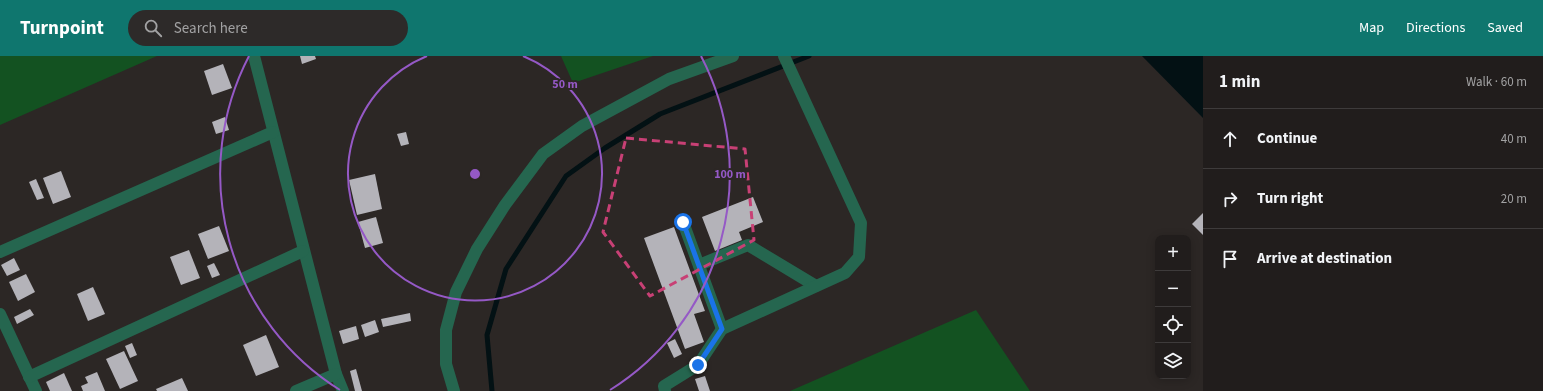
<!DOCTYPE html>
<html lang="en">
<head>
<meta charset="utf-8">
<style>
  :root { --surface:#211d1c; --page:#2d2a29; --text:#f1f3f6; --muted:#a2a2a3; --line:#3e3b3b; --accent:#0f766e }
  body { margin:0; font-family:"Source Sans 3",sans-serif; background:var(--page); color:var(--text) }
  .controls { position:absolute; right:12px; bottom:12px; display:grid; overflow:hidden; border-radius:8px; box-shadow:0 2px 10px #0003 }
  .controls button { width:36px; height:36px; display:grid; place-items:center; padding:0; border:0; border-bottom:1px solid var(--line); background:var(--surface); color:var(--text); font:20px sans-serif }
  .stop { position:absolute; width:12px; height:12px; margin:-9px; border:3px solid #1a73e8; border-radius:50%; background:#fff }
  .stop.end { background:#1a73e8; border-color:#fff; box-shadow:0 1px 4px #0008 }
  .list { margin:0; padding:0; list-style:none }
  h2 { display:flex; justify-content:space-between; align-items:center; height:52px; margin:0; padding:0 16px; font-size:17px }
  h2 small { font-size:13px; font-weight:400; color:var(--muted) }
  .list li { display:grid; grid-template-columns:26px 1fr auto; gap:12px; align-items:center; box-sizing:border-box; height:60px; padding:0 16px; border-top:1px solid var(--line) }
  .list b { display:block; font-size:15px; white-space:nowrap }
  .list em { font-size:13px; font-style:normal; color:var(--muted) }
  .icon { flex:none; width:22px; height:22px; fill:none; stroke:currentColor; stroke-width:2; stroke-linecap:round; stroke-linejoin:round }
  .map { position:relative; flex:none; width:1203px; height:335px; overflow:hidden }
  header { display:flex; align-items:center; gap:24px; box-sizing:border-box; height:56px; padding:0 20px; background:var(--accent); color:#fff }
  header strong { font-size:19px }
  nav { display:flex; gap:22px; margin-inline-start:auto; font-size:14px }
  .search { width:280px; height:36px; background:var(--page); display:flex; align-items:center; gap:10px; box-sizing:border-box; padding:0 14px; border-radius:22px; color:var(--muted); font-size:15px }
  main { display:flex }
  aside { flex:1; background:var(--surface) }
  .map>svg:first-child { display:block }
</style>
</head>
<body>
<header>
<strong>Turnpoint</strong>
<div class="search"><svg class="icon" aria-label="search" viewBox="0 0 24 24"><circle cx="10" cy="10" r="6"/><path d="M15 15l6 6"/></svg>Search here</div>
<nav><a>Map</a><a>Directions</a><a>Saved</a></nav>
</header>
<main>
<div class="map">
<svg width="1203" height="335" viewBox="0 0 1203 335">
  <rect width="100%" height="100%" fill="#2c2725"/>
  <!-- green -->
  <g fill="#135221">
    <polygon points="0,0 157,0 0,69"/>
    <polygon points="561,0 653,0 573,27"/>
    <polygon points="976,254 1030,335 790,335"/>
  </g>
  <!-- water -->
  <polygon fill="#031114" points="1142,0 1203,0 1203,62"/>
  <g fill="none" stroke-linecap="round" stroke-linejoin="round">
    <!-- stream -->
    <polyline stroke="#031114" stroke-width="5" points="492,335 487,279 506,213 566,120 605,92 660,58 809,0"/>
  </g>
  <!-- building -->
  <g fill="#b4b3b9">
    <polygon points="300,0 315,0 316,3 302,8"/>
    <polygon points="223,8 232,32 212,39 204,15"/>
    <polygon points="225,61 229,74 216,78 212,66"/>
    <polygon points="406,76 409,88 401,90 397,78"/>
    <polygon points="61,115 71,141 53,148 43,122"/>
    <polygon points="375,118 382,153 357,159 349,124"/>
    <polygon points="36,123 44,142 37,144 29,126"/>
    <polygon points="753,141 763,166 739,176 742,184 715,195 702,161"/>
    <polygon points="1203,157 1203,179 1192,168"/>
    <polygon points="376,161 383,187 365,192 358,166"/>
    <polygon points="219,170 229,195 208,203 198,178"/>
    <polygon points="674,171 705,255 694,258 704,286 685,293 644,182"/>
    <polygon points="189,194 200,222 181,229 170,201"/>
    <polygon points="14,202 20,214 7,220 1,209"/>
    <polygon points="214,207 220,219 212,222 207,210"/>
    <polygon points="26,218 35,236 18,245 9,226"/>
    <polygon points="93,231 105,258 88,265 77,238"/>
    <polygon points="30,253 34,259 17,268 14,261"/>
    <polygon points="410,257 411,265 383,271 381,263"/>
    <polygon points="375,264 379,276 365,281 361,269"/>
    <polygon points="356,270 359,283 343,288 339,275"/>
    <polygon points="266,279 279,311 256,320 243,289"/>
    <polygon points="675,283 682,298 674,302 667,287"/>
    <polygon points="132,287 137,299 130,302 125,290"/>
    <polygon points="124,295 138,325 120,333 106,303"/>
    <polygon points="356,313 362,335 355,335 350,315"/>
    <polygon points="97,316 105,335 83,335 81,330 88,327 85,321"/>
    <polygon points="64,317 72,335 50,335 46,326"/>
    <polygon points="705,320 710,335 699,335 695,323"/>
    <polygon points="182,322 188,335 157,335 156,333"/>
  </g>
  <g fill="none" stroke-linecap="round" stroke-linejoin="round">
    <!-- minor -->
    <g stroke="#25664f" stroke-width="12">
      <polyline points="254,0 336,318 343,335"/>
      <polyline points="683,166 722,273"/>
      <polyline points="0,196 273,76"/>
      <polyline points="699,209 748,189 816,230"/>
      <polyline points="0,258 36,335"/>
      <polyline points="29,321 303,195"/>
      <polyline points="296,335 336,318"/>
      <polyline points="454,335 446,308 446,274 456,236 477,193 505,149 543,98 582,70 669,23 733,0"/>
      <polyline points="665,335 664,330 698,309 722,273 845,217 859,201 861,167 784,0"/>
    </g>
  </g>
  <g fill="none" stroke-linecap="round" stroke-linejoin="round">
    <!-- route -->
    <polyline stroke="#1a73e8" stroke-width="5" points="683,166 722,273 698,309"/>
  </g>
  <!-- marked area -->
  <path fill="none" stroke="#c84075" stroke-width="3" stroke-dasharray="8 5" stroke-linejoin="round" d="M626,82L745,93L754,184L650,240L603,176Z"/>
  <!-- distance rings -->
  <g fill="none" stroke="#9559c6" stroke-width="2">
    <path d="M523 0A127 127 0 1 1 427 0"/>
    <path d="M340 334A255 255 0 0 1 249 0M701 0A255 255 0 0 1 610 334"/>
  </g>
  <circle cx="475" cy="118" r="6" fill="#9559c6" stroke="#2c2725" stroke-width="2"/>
  <g font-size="12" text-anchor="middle" font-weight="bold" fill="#9559c6" stroke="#2c2725" stroke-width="4" stroke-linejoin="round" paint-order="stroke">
    <text x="565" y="32">50 m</text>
    <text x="730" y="122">100 m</text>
  </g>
</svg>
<div class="controls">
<button>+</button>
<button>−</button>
<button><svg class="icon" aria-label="locate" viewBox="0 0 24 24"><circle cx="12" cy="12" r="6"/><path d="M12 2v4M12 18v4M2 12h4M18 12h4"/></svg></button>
<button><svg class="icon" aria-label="layers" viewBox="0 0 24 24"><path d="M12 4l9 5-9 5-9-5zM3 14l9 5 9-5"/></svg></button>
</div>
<div class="stop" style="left:683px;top:166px"></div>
<div class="stop end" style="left:698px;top:309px"></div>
</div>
<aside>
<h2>1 min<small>Walk · 60 m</small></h2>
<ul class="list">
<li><svg class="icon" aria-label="ahead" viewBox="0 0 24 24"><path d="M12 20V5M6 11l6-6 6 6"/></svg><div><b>Continue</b></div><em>40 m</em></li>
<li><svg class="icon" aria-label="right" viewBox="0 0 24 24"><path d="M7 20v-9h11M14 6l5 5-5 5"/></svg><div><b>Turn right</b></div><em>20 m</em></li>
<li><svg class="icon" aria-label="arrive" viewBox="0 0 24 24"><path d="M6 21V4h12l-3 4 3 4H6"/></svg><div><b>Arrive at destination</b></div></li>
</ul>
</aside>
</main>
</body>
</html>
